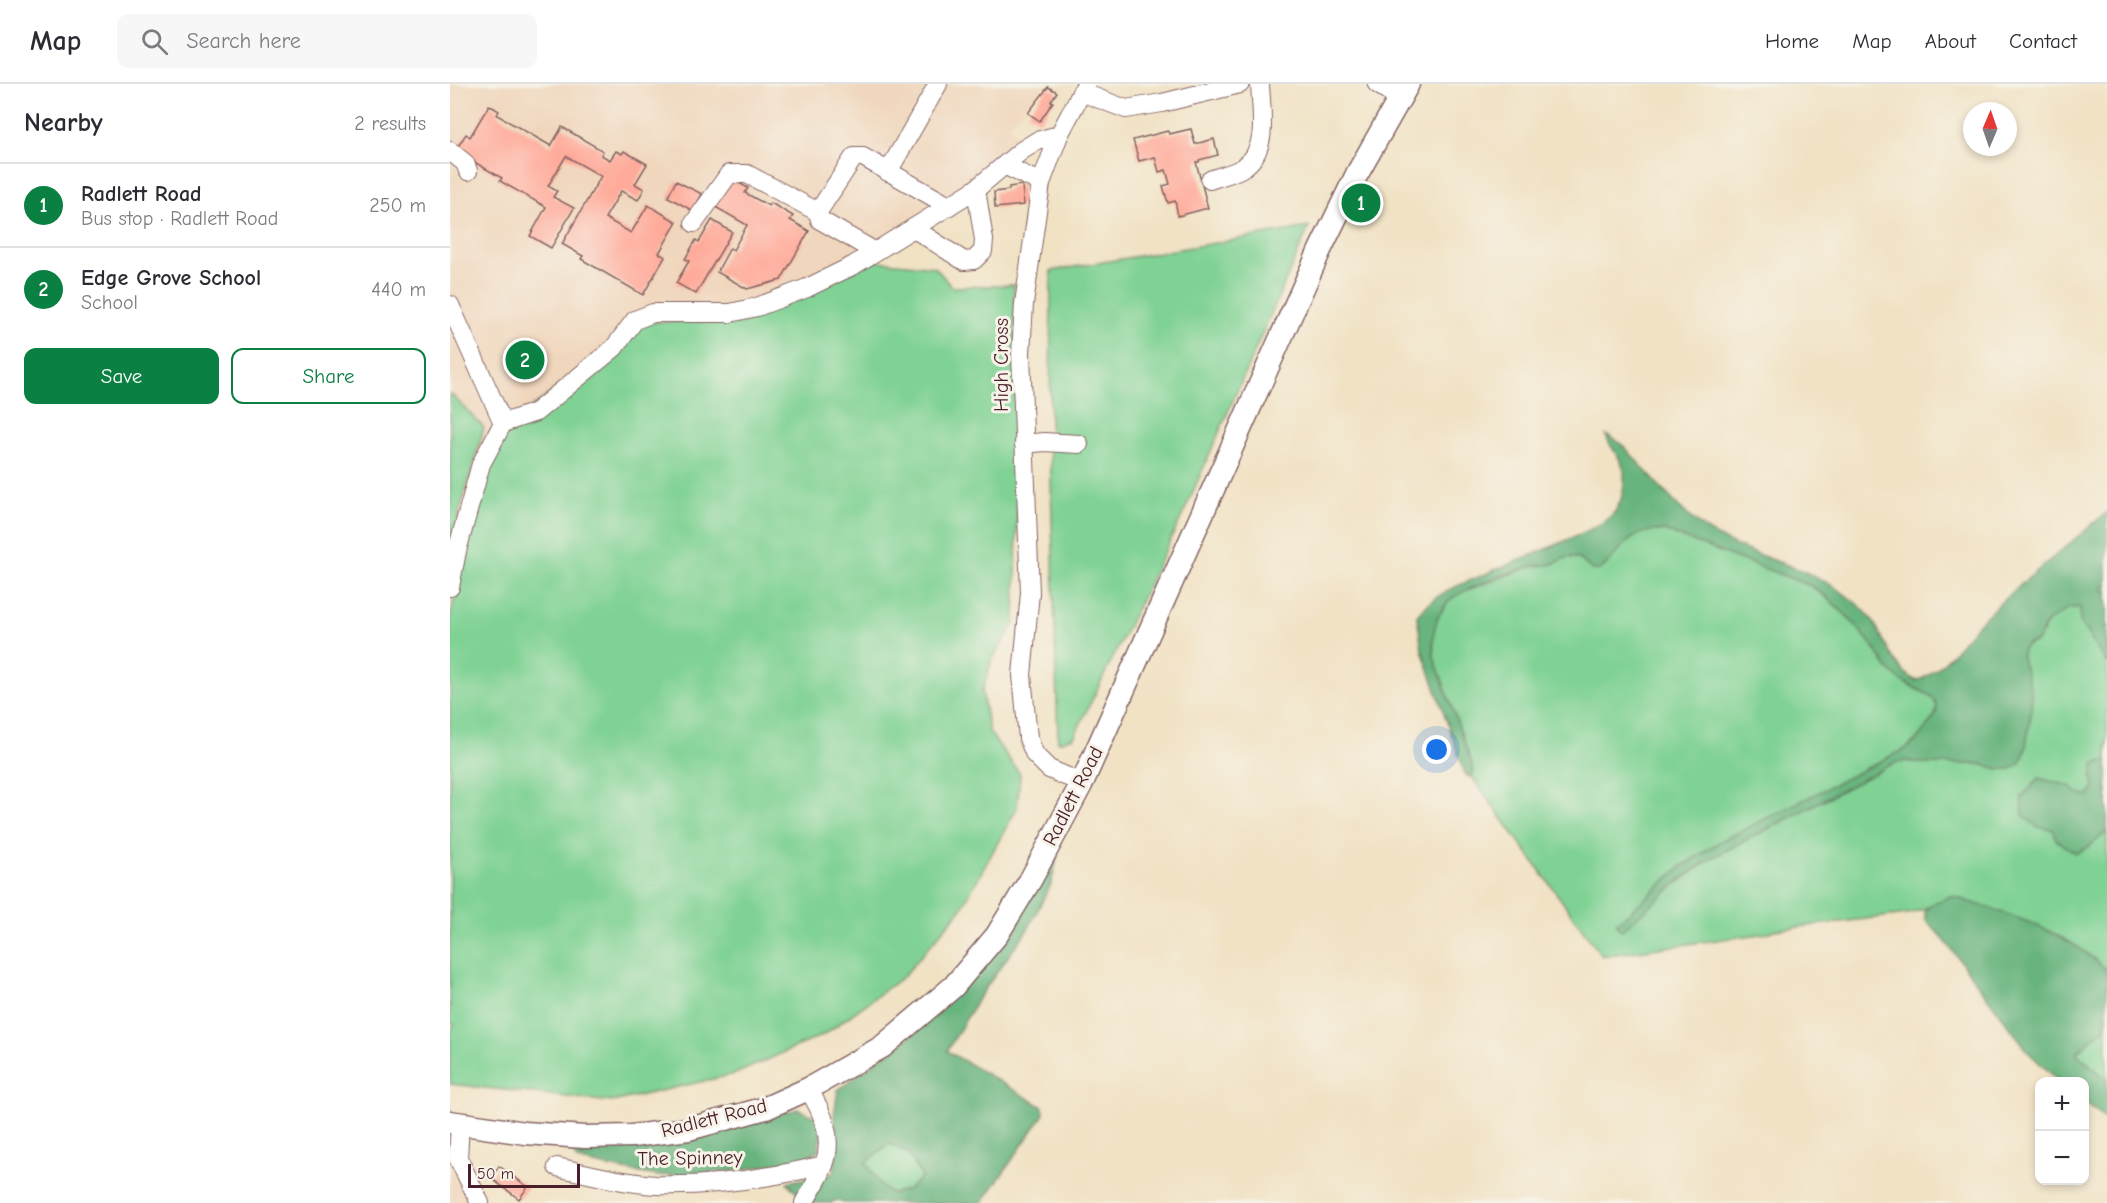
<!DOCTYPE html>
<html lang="en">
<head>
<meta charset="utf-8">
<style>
  :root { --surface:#fff; --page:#f7f7f7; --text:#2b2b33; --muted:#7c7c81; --line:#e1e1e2; --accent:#0b8043 }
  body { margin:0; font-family:"Comic Neue",sans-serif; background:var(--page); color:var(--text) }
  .controls { position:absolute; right:18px; bottom:18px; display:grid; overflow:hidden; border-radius:12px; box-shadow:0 3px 9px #0003 }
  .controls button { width:54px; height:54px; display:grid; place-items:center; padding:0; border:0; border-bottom:2px solid var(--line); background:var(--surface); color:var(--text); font:30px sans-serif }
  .compass { position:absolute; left:1513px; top:18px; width:54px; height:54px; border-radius:50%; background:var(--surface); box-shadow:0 3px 9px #0003; rotate:2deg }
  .scale { position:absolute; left:18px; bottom:15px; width:112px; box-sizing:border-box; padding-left:6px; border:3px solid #4a1f2b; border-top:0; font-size:16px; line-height:21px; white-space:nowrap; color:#4a1f2b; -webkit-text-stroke:4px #f7f3e8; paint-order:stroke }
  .you { position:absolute; left:987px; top:666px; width:21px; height:21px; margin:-15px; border:4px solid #fff; border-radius:50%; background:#1a73e8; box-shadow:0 0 0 9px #1a73e833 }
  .badge { display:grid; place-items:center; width:39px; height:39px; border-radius:50%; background:var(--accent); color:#fff; font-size:20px; font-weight:700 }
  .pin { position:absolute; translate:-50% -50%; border:3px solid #fff; box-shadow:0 2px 6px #0006 }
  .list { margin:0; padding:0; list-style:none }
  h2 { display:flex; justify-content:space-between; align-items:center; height:78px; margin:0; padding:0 24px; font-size:26px }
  h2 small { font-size:20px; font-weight:400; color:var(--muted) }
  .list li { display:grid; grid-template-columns:39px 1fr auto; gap:18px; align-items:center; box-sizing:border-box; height:84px; padding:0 24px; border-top:2px solid var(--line) }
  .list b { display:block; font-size:22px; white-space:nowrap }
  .list p { margin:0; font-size:20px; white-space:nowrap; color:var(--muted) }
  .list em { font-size:20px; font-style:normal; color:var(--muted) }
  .actions { display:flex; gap:12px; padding:18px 24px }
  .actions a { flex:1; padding:14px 0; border:2px solid var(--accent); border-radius:12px; text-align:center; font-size:21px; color:var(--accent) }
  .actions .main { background:var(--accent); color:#fff }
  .icon { flex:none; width:33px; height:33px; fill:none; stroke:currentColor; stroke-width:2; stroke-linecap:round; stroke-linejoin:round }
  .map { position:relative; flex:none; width:1657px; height:1119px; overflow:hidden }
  header { display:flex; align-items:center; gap:36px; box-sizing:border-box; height:84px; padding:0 30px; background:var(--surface); border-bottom:2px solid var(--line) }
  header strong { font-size:28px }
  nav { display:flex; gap:33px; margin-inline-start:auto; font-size:21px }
  .search { width:420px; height:54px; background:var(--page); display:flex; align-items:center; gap:15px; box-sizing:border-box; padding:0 21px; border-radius:12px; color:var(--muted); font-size:22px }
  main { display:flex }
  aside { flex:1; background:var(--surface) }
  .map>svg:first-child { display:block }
</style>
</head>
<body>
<header>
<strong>Map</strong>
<div class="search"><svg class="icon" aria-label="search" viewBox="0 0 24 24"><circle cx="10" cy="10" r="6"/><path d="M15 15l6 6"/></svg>Search here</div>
<nav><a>Home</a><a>Map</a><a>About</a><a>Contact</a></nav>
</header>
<main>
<aside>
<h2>Nearby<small>2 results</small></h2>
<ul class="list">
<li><span class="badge">1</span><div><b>Radlett Road</b><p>Bus stop · Radlett Road</p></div><em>250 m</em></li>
<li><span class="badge">2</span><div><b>Edge Grove School</b><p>School</p></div><em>440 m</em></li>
</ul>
<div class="actions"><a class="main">Save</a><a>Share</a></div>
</aside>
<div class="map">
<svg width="1657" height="1119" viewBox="0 0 1657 1119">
  <rect width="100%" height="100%" fill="#f7f3e8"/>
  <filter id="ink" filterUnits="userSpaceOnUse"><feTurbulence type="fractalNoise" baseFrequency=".0167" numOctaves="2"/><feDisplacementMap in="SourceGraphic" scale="12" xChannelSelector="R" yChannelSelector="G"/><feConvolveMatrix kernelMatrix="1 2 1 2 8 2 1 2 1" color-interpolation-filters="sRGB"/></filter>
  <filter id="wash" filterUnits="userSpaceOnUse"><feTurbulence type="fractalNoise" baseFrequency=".008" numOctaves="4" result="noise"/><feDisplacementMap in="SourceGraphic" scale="24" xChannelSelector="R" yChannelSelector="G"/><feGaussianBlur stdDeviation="1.35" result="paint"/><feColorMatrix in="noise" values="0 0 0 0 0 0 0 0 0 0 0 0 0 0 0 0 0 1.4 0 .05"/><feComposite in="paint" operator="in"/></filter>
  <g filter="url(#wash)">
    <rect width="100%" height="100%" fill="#f1e2c4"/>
    <!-- built -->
    <g fill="#f0d6bc">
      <polygon points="0,0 595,0 558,42 574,58 518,119 280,237 267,238 17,455 0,535 0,473 32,341 0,309"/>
      <polygon points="0,1077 1,1078 20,1119 0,1119"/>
    </g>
    <!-- green -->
    <g fill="#80d294" stroke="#657860" stroke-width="1.5">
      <polygon points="859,143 735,426 624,653 608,658 600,362 601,187"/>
      <polygon points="427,177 485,183 502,203 564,201 567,440 565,539 542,576 532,608 539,648 570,690 567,724 511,825 454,892 375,950 285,990 162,1018 0,1000 0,950 4,940 0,938 0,535 17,455 37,379 50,348 187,243 203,238 280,237"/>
      <polygon points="0,309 34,344 10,426 0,473"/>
      <path d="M1201,446L1215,447L1361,502C1385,519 1406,540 1424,563C1429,571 1433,580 1440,586C1446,592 1454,599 1462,603C1471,609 1484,609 1487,621C1489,634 1465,658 1455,665L1269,759L1232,782L1167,839L1168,843L1262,774L1444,679L1456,677L1478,680H1530L1549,685H1561L1570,679L1575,668L1582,622L1572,574V566L1593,549L1597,538L1619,524L1635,523L1657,500V887C1618,847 1553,829 1501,812C1485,819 1474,827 1457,830L1324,846L1317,849L1152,872L1022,693L1023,687L1021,677L984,573L983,546L989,531L999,517L1009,509L1080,483L1104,480L1116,473L1131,475L1135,480L1155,482C1169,464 1179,452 1201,446Z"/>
      <polygon points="1657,942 1657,995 1625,969"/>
      <polygon points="439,1059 458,1069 472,1093 459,1105 442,1110 432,1103 416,1079"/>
    </g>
    <!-- forest -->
    <g fill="#68b47e" stroke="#596a54" stroke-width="1.5" fill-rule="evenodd">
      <path d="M1156,351C1172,357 1182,372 1193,384C1211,404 1230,426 1251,442C1297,476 1359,478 1402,516C1410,522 1419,531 1424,539C1438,562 1442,582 1466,597C1495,587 1513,554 1534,534C1573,497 1616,463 1657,428V500L1652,505L1657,508V580L1630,538V523L1619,524L1597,538L1587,558L1578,560L1572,566V574L1581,606L1582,622L1575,668L1570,679L1561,685H1549L1530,680H1478L1456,677L1444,679L1262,774L1234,793L1172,846L1168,844L1167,839L1232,782L1269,758L1455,665L1464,659L1487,629L1486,620L1481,612L1450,596L1437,584L1424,563L1399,534L1376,512L1361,502L1215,447C1177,445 1175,465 1150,486H1142C1136,481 1131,474 1124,473C1115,472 1109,478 1102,480C1094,482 1086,481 1079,483C1061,488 1011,505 999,517C984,533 981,552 984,573L1021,677L1023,687L1022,693L1017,692L1014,687L972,566L967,532C985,507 1018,498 1045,486C1072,475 1100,464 1126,452C1138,446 1152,441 1162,431C1172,421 1175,403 1174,388C1172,373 1160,365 1156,351Z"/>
      <polygon points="1657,676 1657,748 1637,764 1626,769 1606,756 1604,746 1587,743 1573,731 1572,713 1589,694 1620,702 1629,710 1638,712 1644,704 1642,692 1645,679"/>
      <path d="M608,768L601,800L578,845L529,913L497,967L593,1023L594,1030L532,1119H394L385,1116L382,1119H355L337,1098L384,1089L386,1067L384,1032L388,1006L468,946ZM439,1059L458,1069L472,1093L459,1105L442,1110L432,1103L416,1079Z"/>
      <path d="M1501,812C1553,828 1619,847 1657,887V942L1626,969L1657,995V1036L1635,1018L1634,998L1609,997L1580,970L1496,858L1475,835V826L1484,819Z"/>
      <polygon points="348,1025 367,1034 372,1045 368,1066 354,1075 285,1087 208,1092 158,1083 127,1076 121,1065 213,1056"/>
    </g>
    <g id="blocks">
      <!-- building -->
      <g fill="#ffaa9a">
        <polygon points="598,3 607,8 601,17 603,18 590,37 578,29"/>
        <polygon points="39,21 49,27 47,31 101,62 112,43 153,67 151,71 160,76 166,67 172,70 174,67 197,80 185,100 194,105 188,116 171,107 155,134 181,149 198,121 227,138 209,169 215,173 193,211 131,175 133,172 112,160 151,92 116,72 98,102 107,107 103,113 124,124 101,164 80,152 96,123 50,97 52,94 5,67 16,50 20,53"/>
        <polygon points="741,45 745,60 764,55 768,71 749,76 749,78 746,78 758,124 728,132 725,117 718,119 713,102 720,100 716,86 709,88 705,73 689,77 683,56 718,47 719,50"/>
        <polygon points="278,93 298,104 295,109 319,122 321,119 343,132 340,136 359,147 331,196 297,205 267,188 280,164 283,166 297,141 262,121"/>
        <polygon points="226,97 252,110 243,127 218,113"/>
        <polygon points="572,101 574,121 545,124 544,108 559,106 559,103"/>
        <polygon points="262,136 282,148 246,210 226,199 239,177 235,175 246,156 249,158"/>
        <polygon points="49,1082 78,1103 69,1115 41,1094"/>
      </g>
    </g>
  </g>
  <g filter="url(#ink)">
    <use href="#blocks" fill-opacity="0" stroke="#846361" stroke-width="1.5"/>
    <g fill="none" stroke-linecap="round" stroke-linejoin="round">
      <!-- minor casing -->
      <g stroke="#846361" stroke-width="20">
        <g id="minor">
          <polyline points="927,0 949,14"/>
          <polyline points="631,8 676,25 712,19 790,0"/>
          <polyline points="0,67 15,79 18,87"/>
          <polyline points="556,82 591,99"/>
          <polyline points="438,88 488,0"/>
          <path d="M760,96C770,92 782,90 792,84C820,67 811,28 810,0"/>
          <polyline points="244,139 279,90 297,90 368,128"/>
          <polyline points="463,144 514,177 524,176 533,167 534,156 526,105"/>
          <polyline points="424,167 370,136 368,128 404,73 413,73 499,122"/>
          <polyline points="0,221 53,339 86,328 164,264 185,236 203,229 280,229 307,223 357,204 404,181 526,105 571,67 587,57 609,51"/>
          <polyline points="574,360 594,358 629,360"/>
          <polyline points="0,503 7,467 31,380 53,339"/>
          <polyline points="632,699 599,685 585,671 578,654 572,591 580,509 571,269 574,220 591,99 609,51 636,0"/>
          <polyline points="10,1040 8,1074 30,1119"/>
          <path d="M107,1083C139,1090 173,1099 206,1101C263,1103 319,1094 374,1081"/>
          <path d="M354,1119C360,1107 370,1094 374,1081C384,1054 373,1028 358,1005"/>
        </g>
      </g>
      <!-- major casing -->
      <g stroke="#846361" stroke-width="25">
        <polyline id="major" points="0,1038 75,1049 135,1053 182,1052 239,1045 316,1024 358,1005 432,963 503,903 547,851 581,795 632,699 870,166 907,90 958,0"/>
      </g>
      <!-- minor -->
      <use href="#minor" stroke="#fff" stroke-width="18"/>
      <!-- major -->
      <use href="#major" stroke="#fff" stroke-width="22"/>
    </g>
  </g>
  <g text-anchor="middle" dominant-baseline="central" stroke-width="6" stroke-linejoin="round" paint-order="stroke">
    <!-- street labels -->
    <g font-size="20" fill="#4a1f2b" stroke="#f7f3e8">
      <text transform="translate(551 281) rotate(-90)">High Cross</text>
      <text transform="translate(623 712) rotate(-63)">Radlett Road</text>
      <text transform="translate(264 1034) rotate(-14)">Radlett Road</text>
      <text transform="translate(240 1074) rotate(-1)">The Spinney</text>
    </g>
  </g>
</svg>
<div class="controls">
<button>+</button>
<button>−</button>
</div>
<svg class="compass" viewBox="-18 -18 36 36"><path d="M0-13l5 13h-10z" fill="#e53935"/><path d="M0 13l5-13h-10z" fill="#7c7c81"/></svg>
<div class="scale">50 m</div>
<div class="you"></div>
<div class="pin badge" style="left:911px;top:119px">1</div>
<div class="pin badge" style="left:75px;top:276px">2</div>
</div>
</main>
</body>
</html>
